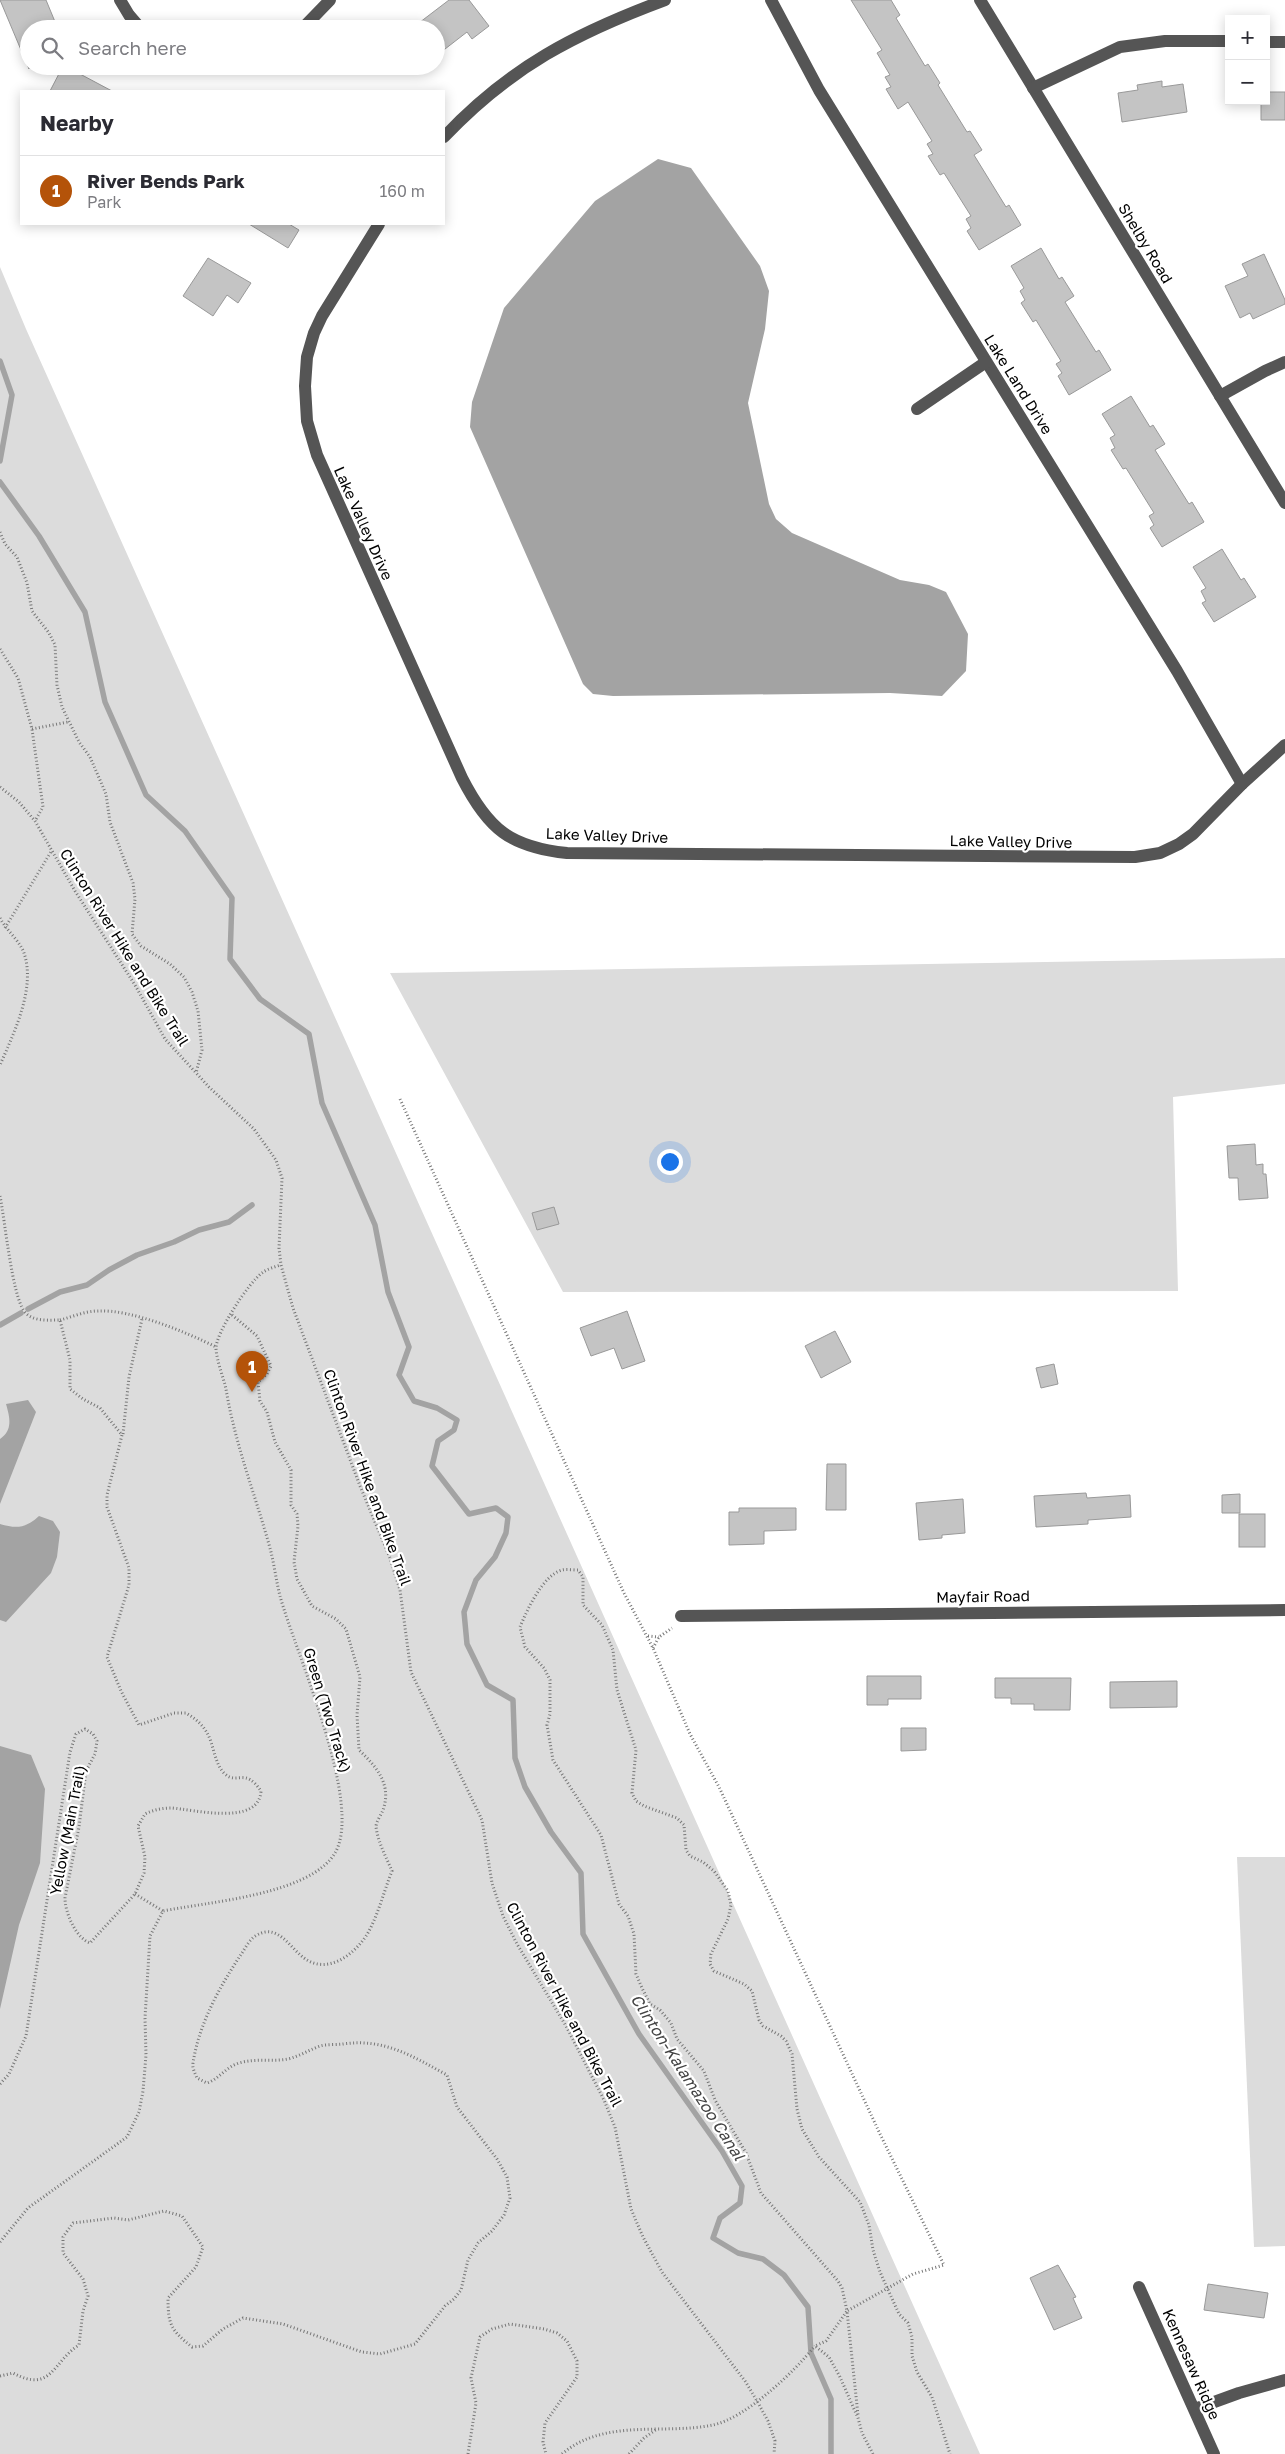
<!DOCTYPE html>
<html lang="en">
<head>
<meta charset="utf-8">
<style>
  :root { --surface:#fff; --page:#f2f2f3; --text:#2b2b33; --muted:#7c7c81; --line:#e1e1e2; --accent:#b45309 }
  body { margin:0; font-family:"Golos Text",sans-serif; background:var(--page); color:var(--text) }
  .controls { position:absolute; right:15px; top:15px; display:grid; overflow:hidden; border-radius:0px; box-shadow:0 2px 12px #0003 }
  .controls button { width:45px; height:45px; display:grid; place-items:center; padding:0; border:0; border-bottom:1px solid var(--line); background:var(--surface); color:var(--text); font:25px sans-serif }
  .you { position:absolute; left:669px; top:1161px; width:18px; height:18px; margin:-12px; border:4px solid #fff; border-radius:50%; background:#1a73e8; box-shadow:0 0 0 8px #1a73e833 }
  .badge { display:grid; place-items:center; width:32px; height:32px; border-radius:50%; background:var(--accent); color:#fff; font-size:16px; font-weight:700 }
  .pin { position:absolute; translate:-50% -41px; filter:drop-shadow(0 1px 2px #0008) }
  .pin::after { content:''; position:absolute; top:26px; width:18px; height:15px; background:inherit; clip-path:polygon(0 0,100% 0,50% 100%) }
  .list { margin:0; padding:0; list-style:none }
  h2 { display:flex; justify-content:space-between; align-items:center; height:65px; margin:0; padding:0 20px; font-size:21px }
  h2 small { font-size:16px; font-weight:400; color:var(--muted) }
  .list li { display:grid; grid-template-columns:32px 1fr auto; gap:15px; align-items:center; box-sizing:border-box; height:70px; padding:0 20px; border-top:1px solid var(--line) }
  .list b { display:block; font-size:19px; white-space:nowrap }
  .list p { margin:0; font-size:16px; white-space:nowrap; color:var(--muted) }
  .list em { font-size:16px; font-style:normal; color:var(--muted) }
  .icon { flex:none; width:28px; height:28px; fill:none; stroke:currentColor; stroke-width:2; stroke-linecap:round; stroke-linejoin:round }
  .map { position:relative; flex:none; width:1285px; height:2454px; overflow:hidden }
  .search { position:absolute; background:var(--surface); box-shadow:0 2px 12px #0003; left:20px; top:20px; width:425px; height:55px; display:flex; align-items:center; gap:12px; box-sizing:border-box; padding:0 18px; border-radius:28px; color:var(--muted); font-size:19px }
  .panel { position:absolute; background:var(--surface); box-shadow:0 2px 12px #0003; left:20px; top:90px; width:425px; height:135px; border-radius:0px }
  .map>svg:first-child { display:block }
</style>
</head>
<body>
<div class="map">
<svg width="1285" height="2454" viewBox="0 0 1285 2454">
  <rect width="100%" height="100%" fill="#fff"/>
  <!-- green -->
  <g fill="#dcdcdc">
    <polygon points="0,267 26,329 980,2454 0,2454"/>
    <polygon points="1285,958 1285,1084 1173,1097 1178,1291 563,1292 390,973"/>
    <polygon points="1237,1857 1285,1857 1285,2246 1254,2247"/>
  </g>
  <!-- water -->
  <g fill="#a3a3a3">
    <polygon points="658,159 691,168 760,266 769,291 765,329 748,403 769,504 776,519 792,533 900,580 929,585 946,592 968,634 966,671 942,696 890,693 613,696 593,694 583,684 470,427 472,402 504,308 595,201"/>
    <path d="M28,1400L36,1412L0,1504V1439C13,1430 10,1418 6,1404Z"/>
    <path d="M39,1516L53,1521L60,1532L57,1557L51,1573L6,1622L0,1620V1524C17,1529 26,1528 39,1516Z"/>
    <polygon points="0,1746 31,1755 45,1789 40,1863 19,1925 0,2009"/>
  </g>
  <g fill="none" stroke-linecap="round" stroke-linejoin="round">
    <!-- stream -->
    <g stroke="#a3a3a3" stroke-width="5.5">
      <polyline points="0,361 12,395 0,461"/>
      <polyline points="0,482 39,536 85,612 105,702 146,795 185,831 232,898 230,959 260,999 309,1034 322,1103 375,1225 388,1292 409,1347 399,1375 414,1401 437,1408 457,1420 454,1430 438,1441 432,1466 469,1514 496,1508 508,1517 506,1533 495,1557 476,1580 464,1612 467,1644 487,1685 513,1700 515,1758 525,1787 551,1832 581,1873 583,1934 639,2034 722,2151 742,2186 740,2203 720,2218 713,2238 738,2253 763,2259 784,2275 808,2307 811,2353 831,2399 831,2454"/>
      <polyline points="28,1309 60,1292 87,1285 109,1270 137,1255 174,1242 199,1230 229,1222 252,1205"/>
      <polyline points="0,1325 21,1313"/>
    </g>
  </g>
  <!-- building -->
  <g fill="#c4c4c4" stroke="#999">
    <polygon points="0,0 46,0 58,29 29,29 29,69"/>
    <polygon points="449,0 469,0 489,26 472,39 467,32 436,56 436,29 411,29"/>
    <polygon points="851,0 891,0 900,15 896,18 925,66 928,64 940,83 938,85 967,132 970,131 982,150 974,155 1006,207 1009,205 1021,225 979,250 967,231 971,228 966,219 971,216 944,173 940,175 928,156 933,154 927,144 932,141 908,102 898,109 886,89 891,87 885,77 890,75 877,53 882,50"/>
    <polygon points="63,66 65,66 112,91 50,91"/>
    <polygon points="1162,81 1162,87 1183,84 1187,112 1122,122 1118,93 1138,90 1137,85"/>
    <polygon points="1266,92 1285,92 1285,120 1261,120 1261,101 1266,101"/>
    <polygon points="249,224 289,224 299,230 288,248"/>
    <polygon points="1041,248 1059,279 1062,277 1074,296 1065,302 1096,352 1099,350 1111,370 1069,395 1058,376 1062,373 1056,364 1061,361 1036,320 1033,322 1021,303 1025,300 1020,291 1024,288 1011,266"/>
    <polygon points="1264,254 1285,300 1285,304 1253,319 1250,313 1240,318 1225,286 1248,276 1242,264"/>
    <polygon points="208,258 251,283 238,303 227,295 213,316 183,296"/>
    <polygon points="1131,396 1150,427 1153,425 1165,444 1155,450 1189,504 1192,502 1204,522 1162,547 1150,528 1154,525 1149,516 1154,513 1126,468 1123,469 1111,450 1115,448 1110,438 1115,435 1102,414"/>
    <polygon points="1222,549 1241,580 1244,578 1256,597 1214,622 1202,603 1206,601 1201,591 1206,588 1193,567"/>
    <polygon points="1255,1144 1256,1165 1263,1164 1263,1174 1266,1174 1268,1198 1239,1200 1238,1178 1229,1178 1227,1146"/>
    <polygon points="554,1207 559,1224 537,1230 532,1213"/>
    <polygon points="627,1311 645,1361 622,1369 614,1348 591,1356 580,1328"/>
    <polygon points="835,1331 851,1362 821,1378 805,1346"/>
    <polygon points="1054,1364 1058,1384 1041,1388 1036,1368"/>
    <polygon points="827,1464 846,1464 846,1510 826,1510"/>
    <polygon points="1086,1493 1087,1498 1130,1495 1131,1517 1088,1520 1088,1524 1036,1527 1034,1496"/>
    <polygon points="1240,1494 1240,1513 1222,1513 1222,1495"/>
    <polygon points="963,1499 965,1533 942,1535 942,1538 919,1540 916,1503"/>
    <polygon points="739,1508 796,1508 796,1530 764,1531 764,1544 729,1545 729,1512 739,1512"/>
    <rect x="1239" y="1514" width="26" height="33"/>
    <polygon points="867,1676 921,1676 921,1699 888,1699 888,1705 867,1705"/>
    <polygon points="995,1678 1071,1678 1070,1710 1034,1710 1034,1704 1011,1704 1011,1698 995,1698"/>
    <polygon points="1177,1681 1177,1707 1110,1708 1110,1682"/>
    <polygon points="901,1728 926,1728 926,1750 901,1751"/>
    <polygon points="1058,2265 1076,2297 1073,2298 1082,2318 1054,2330 1030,2278"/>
    <polygon points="1208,2284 1268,2293 1264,2318 1204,2310"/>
  </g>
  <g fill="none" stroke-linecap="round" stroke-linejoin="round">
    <!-- path -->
    <g stroke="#777" stroke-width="3" stroke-dasharray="1 2.5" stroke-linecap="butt">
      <polyline points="0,532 5,544 17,557 27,583 32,611 49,633 55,645 57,685 62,707 79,742 90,757 106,794 110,822 133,883 135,899 132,934 141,946 170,964 184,977 192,992 198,1011 202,1050 196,1073"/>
      <polyline points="0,649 18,678 32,729 43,807 35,821"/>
      <polyline points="32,729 68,722"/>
      <polyline points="0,787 19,802 35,821 75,891 135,985 165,1039 209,1087 254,1129 276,1160 282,1178 279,1248 281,1265 293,1308 360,1486 390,1558 400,1590 411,1672 482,1820 492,1883 503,1916 517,1944 566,2026 604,2100 615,2127 631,2209 643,2237 662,2272 745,2381 757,2401 768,2421 775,2441 774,2454"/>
      <path d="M0,918C6,930 20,941 24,953C36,988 14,1033 0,1065"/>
      <polyline points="5,928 52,850"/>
      <polyline points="400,1099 624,1593 653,1648 690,1734 719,1787 880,2134 944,2265 913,2274 847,2311 858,2415"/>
      <path d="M0,1196C5,1221 12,1294 24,1311C32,1322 48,1320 60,1320L70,1360V1389L83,1399L100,1408L122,1435L107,1495V1507L129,1568V1585L107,1657L121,1691L139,1725L174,1713H186C194,1718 201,1723 206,1731C214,1743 214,1764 225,1774C237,1785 245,1767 261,1791C259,1827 192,1809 171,1808C162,1808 153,1810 145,1814L138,1826L145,1857L144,1873L135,1894L90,1943C76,1938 65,1913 65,1898L79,1827L86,1771L95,1754L97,1741L93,1734L85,1729L76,1734L70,1752L26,2036L9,2074L0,2084"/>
      <path d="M60,1320C72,1317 85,1311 98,1311C131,1309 186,1332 216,1347"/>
      <polyline points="123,1434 129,1377 142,1319"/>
      <polyline points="648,1636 659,1637"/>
      <polyline points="653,1648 659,1637 672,1628"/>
      <polyline points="135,1894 163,1911"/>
      <path d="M0,2242L28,2208L127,2137L139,2112L143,2091L146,2055L145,2018L150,1936L163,1911C207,1902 310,1895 335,1853C364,1804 295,1651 280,1596C276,1580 274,1563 270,1548C255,1494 235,1444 226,1389C223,1376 217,1362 216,1349C215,1334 249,1282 262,1273C267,1269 274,1267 281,1265"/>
      <path d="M0,2376L13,2373C52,2394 53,2361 79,2345L83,2311L88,2296L83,2279L63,2253V2237L73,2223L114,2218L128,2220L164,2211L182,2216L203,2247L196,2267L168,2298C168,2325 171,2330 192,2347L203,2346L223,2329L243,2318L283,2324L362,2352L380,2354L415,2344L445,2306L454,2299L461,2290L468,2260L478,2243L492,2231L504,2215L510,2198L507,2177L497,2159L457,2107L447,2075C412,2056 384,2038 343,2044C336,2045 327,2044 320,2046C309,2050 300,2056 288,2059C272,2062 256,2058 239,2063C226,2067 219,2079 207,2083L197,2078C195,2073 192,2068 193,2063C199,2024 219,1988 240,1956C245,1949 249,1939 257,1935C278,1923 290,1948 304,1958C328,1976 357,1953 369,1931C379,1912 384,1891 392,1871C386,1857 378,1842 376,1827C376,1822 381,1815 383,1810C392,1785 377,1767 359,1750L357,1715L360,1677L346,1629L336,1619L312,1606L297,1579L294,1562L298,1526L297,1514L291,1505V1470L275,1442L267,1412L260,1401L258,1382L267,1374L271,1366L257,1336L231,1314"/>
      <polyline points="468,2454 476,2403 471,2378 480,2337 492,2329 510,2324 544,2329 557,2333 567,2341 577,2361 577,2377 545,2423 543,2442 546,2454"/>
      <path d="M562,2454C604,2418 664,2435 713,2425C746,2418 794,2372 815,2346"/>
      <polyline points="629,2454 644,2438 657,2429"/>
      <path d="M873,2454L862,2433L858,2418L840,2377L829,2357L815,2346L826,2341L847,2311L842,2288L838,2281L761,2193L746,2153L715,2100L704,2071L677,2039L671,2023L660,2010L650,2004L642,1988L636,1974L634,1934L628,1916L619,1904L601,1835L553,1760L547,1725L550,1714V1680L544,1668L525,1647L520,1627C527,1610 543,1575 562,1570C567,1569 573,1570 578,1570L583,1577V1605L602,1625L613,1650L617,1690L636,1750L632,1793L636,1801L644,1806L677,1818L684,1825L686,1850L690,1856L703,1862L714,1871L728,1891L731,1905L728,1919L711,1954L710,1964L714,1971L744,1984L752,1991L759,2020L763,2026L781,2036L786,2041L792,2054L797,2109L802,2129L819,2157L860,2202L869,2225L873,2250L880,2272L899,2314L908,2323L912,2337V2356L917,2372L932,2397L950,2454"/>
    </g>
    <!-- minor -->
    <g stroke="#555" stroke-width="12">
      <polyline points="120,0 129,15 141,29"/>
      <polyline points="771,0 819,90 1177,671 1242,784"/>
      <polyline points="980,0 1285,503"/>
      <polyline points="302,29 330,0"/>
      <polyline points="1266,42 1285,42"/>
      <polyline points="1033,88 1120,47 1165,41 1229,41"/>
      <path d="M444,137C510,67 576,33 665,0"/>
      <path d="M379,224L322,316L314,333L307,357L305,386L307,421L317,455L462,778C488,829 510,847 567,853L1135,857L1160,853L1179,844L1193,834L1242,784L1285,745"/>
      <polyline points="1220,396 1265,371 1285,362"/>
      <polyline points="917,409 986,362"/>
      <polyline points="681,1616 1285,1610"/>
      <polyline points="1139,2287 1214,2454"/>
      <polyline points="1195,2409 1239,2393 1285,2380"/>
    </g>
  </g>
  <g text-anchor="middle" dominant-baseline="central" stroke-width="4.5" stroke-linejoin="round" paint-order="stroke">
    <!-- street labels -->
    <g font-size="15" fill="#000" stroke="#fff">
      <text transform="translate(1146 243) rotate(59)">Shelby Road</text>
      <text transform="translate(1019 384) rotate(58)">Lake Land Drive</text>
      <text transform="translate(364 523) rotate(66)">Lake Valley Drive</text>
      <text transform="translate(607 835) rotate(2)">Lake Valley Drive</text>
      <text transform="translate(1011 841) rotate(1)">Lake Valley Drive</text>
      <text transform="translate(125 947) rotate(58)">Clinton River Hike and Bike Trail</text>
      <text transform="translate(368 1477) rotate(70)">Clinton River Hike and Bike Trail</text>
      <text transform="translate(983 1596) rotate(-1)">Mayfair Road</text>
      <text transform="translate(328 1710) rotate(73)">Green (Two Track)</text>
      <text transform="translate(67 1830) rotate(-79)">Yellow (Main Trail)</text>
      <text transform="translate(565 2004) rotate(62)">Clinton River Hike and Bike Trail</text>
      <text transform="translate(1192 2364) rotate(66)">Kennesaw Ridge</text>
    </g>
    <!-- water labels -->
    <g font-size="16" font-style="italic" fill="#444" stroke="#fff">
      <text transform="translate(688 2077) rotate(57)">Clinton-Kalamazoo Canal</text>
    </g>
  </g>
</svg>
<div class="controls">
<button>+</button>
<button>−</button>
</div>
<div class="you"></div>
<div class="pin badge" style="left:252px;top:1392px">1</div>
<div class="search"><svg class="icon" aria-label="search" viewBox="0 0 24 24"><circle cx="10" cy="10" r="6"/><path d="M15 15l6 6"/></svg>Search here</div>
<section class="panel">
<h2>Nearby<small></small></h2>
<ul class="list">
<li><span class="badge">1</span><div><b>River Bends Park</b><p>Park</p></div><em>160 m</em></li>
</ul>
</section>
</div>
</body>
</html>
